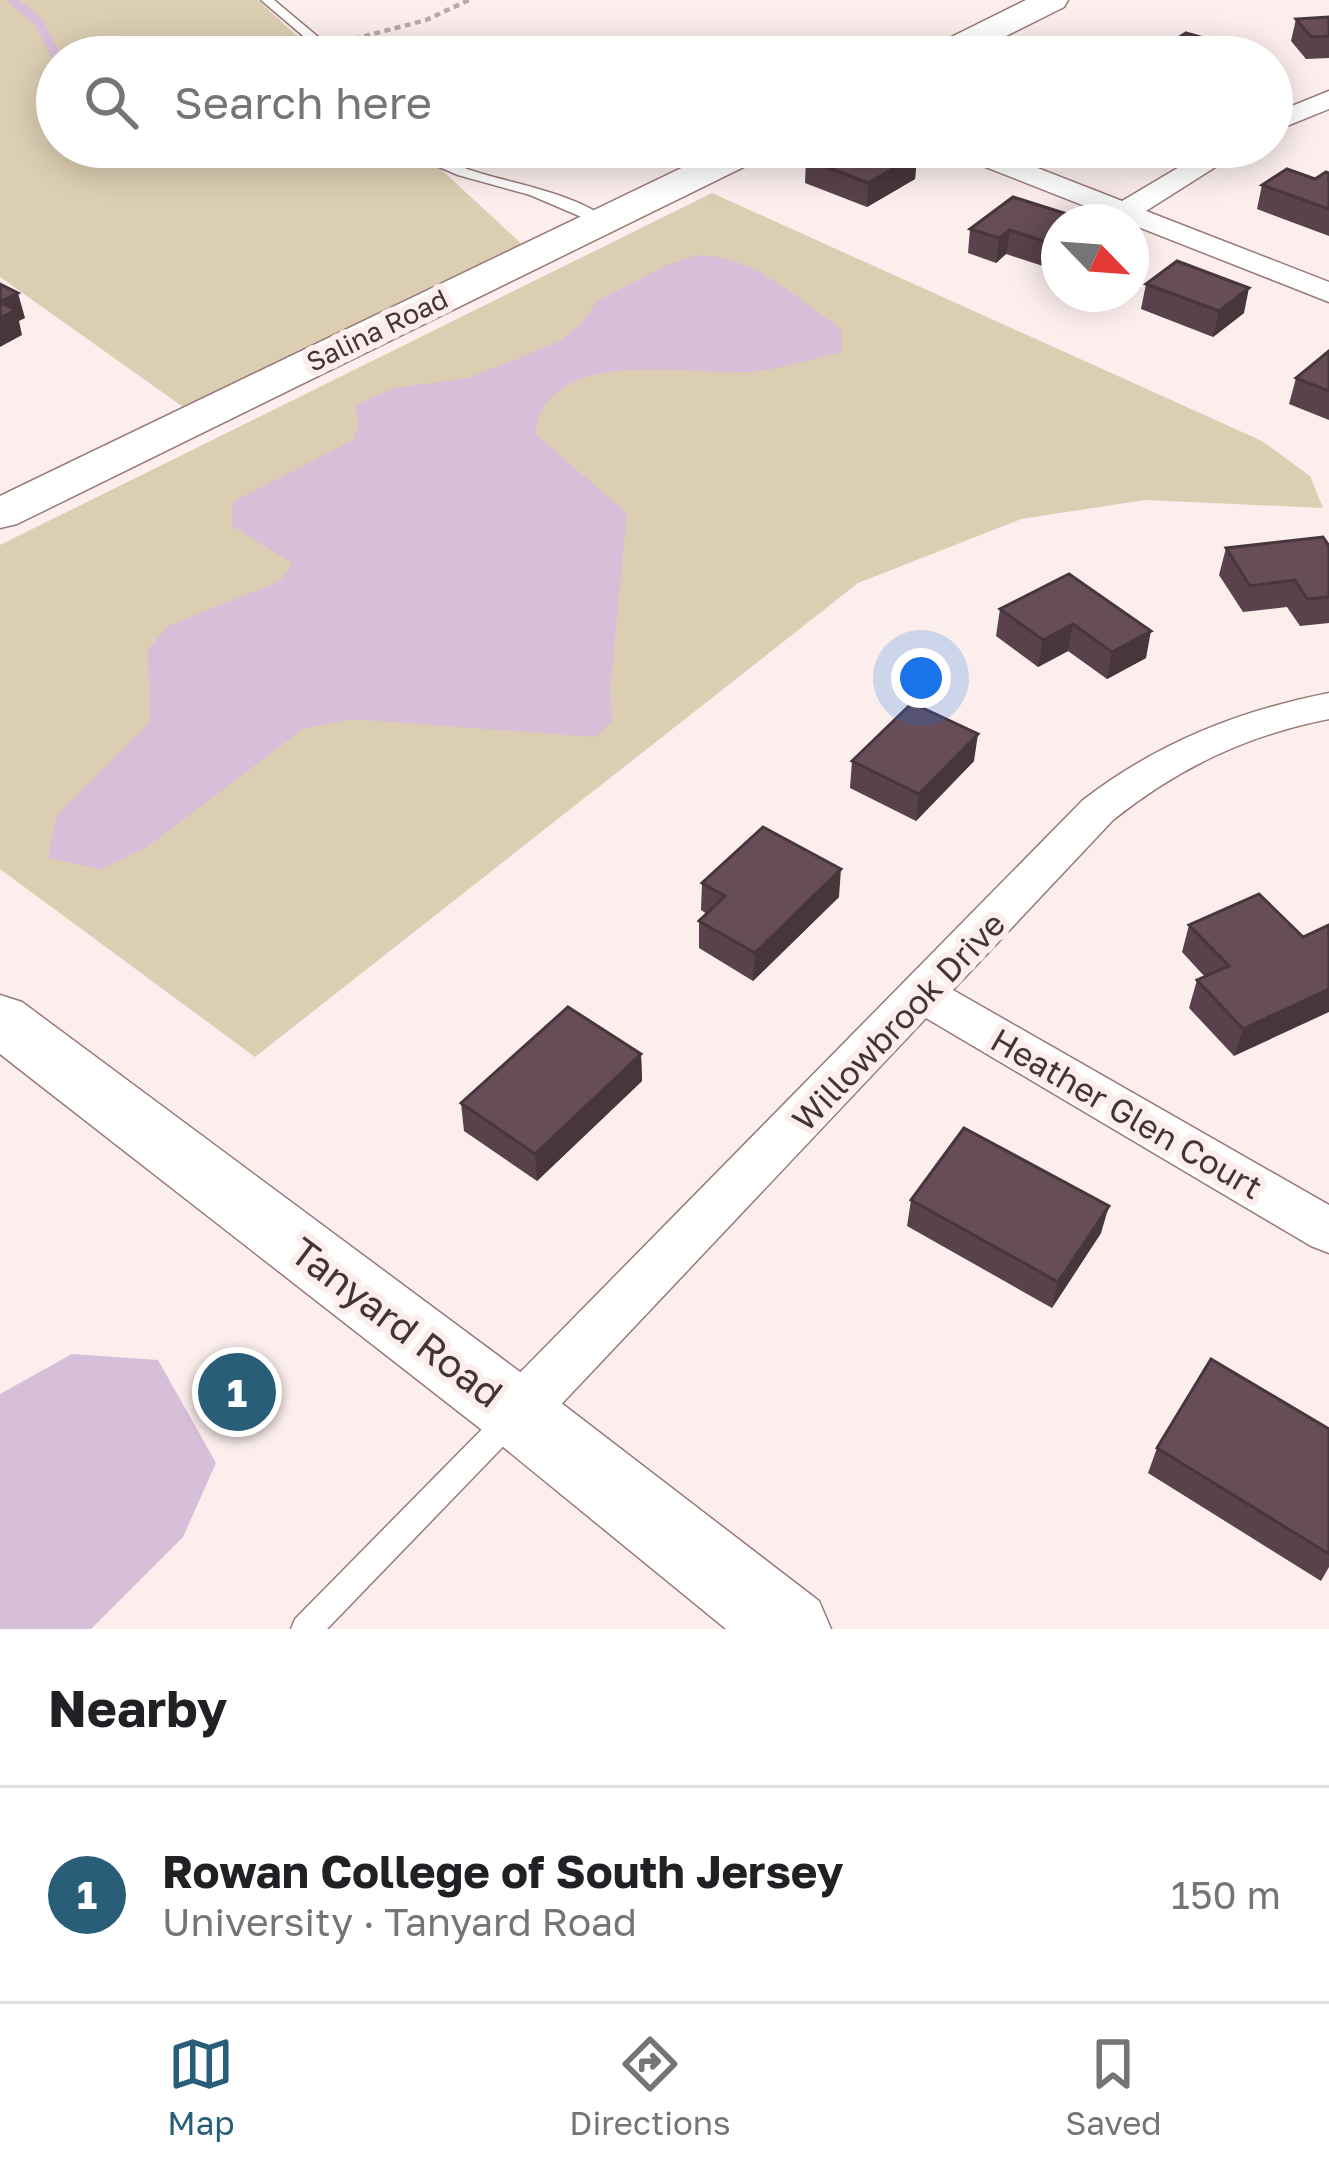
<!DOCTYPE html>
<html lang="en">
<head>
<meta charset="utf-8">
<style>
  :root { --surface:#fff; --page:#f6f6f6; --text:#202124; --muted:#757577; --line:#e0e0e0; --accent:#295e79 }
  body { margin:0; font-family:"Golos Text",sans-serif; background:var(--page); color:var(--text) }
  .compass { position:absolute; left:1041px; top:204px; width:108px; height:108px; border-radius:50%; background:var(--surface); box-shadow:0 6px 30px #0003; rotate:115deg }
  .you { position:absolute; left:921px; top:678px; width:42px; height:42px; margin:-30px; border:9px solid #fff; border-radius:50%; background:#1a73e8; box-shadow:0 0 0 18px #1a73e833 }
  .badge { display:grid; place-items:center; width:78px; height:78px; border-radius:50%; background:var(--accent); color:#fff; font-size:39px; font-weight:700 }
  .pin { position:absolute; translate:-50% -50%; border:6px solid #fff; box-shadow:0 3px 12px #0006 }
  .list { margin:0; padding:0; list-style:none }
  h2 { display:flex; justify-content:space-between; align-items:center; height:156px; margin:0; padding:0 48px; font-size:51px }
  h2 small { font-size:39px; font-weight:400; color:var(--muted) }
  .list li { display:grid; grid-template-columns:78px 1fr auto; gap:36px; align-items:center; box-sizing:border-box; height:216px; padding:0 48px; border-top:3px solid var(--line) }
  .list b { display:block; font-size:45px; white-space:nowrap }
  .list p { margin:0; font-size:39px; white-space:nowrap; color:var(--muted) }
  .list em { font-size:39px; font-style:normal; color:var(--muted) }
  .icon { flex:none; width:66px; height:66px; fill:none; stroke:currentColor; stroke-width:2; stroke-linecap:round; stroke-linejoin:round }
  .map { position:relative; flex:none; width:1329px; height:1629px; overflow:hidden }
  .search { position:absolute; background:var(--surface); box-shadow:0 6px 30px #0003; left:36px; right:36px; top:36px; height:132px; display:flex; align-items:center; gap:30px; box-sizing:border-box; padding:0 42px; border-radius:66px; color:var(--muted); font-size:45px }
  .sheet { height:372px; background:var(--surface) }
  nav { display:flex; justify-content:space-around; align-items:center; box-sizing:border-box; height:168px; border-top:3px solid var(--line); background:var(--surface); font-size:33px; color:var(--muted) }
  nav a { display:grid; justify-items:center; gap:6px }
  nav .on { color:var(--accent) }
  .map>svg:first-child { display:block }
</style>
</head>
<body>
<div class="map">
<svg width="1329" height="1629" viewBox="0 0 1329 1629">
  <rect width="100%" height="100%" fill="#fbeeec"/>
  <!-- green -->
  <g fill="#dcceb3">
    <polygon points="0,0 258,0 320,57 57,57 57,147 417,147 526,248 193,414 0,277"/>
    <polygon points="712,193 1262,441 1310,476 1323,508 1145,500 1021,519 858,583 255,1057 0,869 0,545"/>
  </g>
  <!-- water -->
  <g fill="#d7bed9">
    <path d="M698,255C755,256 795,297 841,329V352C814,358 785,368 758,371C693,379 548,340 535,434L627,513L610,689L612,721L595,737L350,719L303,729L147,847L101,869L48,858L57,815L150,722L148,650L168,626L280,581L292,563L232,526L233,502L353,440L359,424L355,405L394,388L469,378L529,354L562,340L584,321L597,301L667,265Z"/>
    <polygon points="72,1354 158,1360 216,1463 183,1537 91,1629 0,1629 0,1394"/>
  </g>
  <g fill="none" stroke-linecap="round" stroke-linejoin="round">
    <!-- stream -->
    <polyline stroke="#d7bed9" stroke-width="9" points="12,0 38,21 57,58"/>
    <!-- lane casing -->
    <g stroke="#987a78" stroke-width="3">
      <g id="lane">
        <polygon points="261,0 274,0 342,57 328,57"/>
        <path d="M416,147C436,147 448,162 467,169C514,185 570,191 610,221L598,224L530,195L458,175L437,166Z"/>
        <polygon points="512,1405 522,1409 526,1418 522,1427 327,1629 291,1629 295,1619 502,1409"/>
      </g>
    </g>
    <!-- street casing -->
    <g stroke="#987a78" stroke-width="3">
      <g id="street">
        <polygon points="1329,91 1329,109 1272,132 1272,114"/>
        <polygon points="946,147 984,147 1122,201 1213,147 1247,147 1146,211 1329,282 1329,302 950,153"/>
        <path d="M1329,693V719C1247,735 1178,768 1113,820L953,990L1329,1205V1253L1311,1246L926,1018L536,1431L517,1438L498,1431L489,1413L498,1395L1083,800C1157,743 1238,711 1329,693Z"/>
      </g>
    </g>
    <!-- secondary casing -->
    <g stroke="#987a78" stroke-width="3">
      <g id="secondary">
        <polygon points="1026,0 1068,0 1064,7 964,57 920,57 925,50"/>
        <polygon points="725,147 774,147 768,155 17,524 0,528 0,496"/>
        <polygon points="0,995 22,1002 543,1389 819,1601 831,1629 726,1629 491,1437 0,1054"/>
      </g>
    </g>
    <!-- path -->
    <polyline stroke="#b7aaa8" stroke-width="4.5" stroke-dasharray="6 4.5" stroke-linecap="butt" points="354,39 426,20 469,0"/>
    <!-- lane -->
    <use href="#lane" fill="#fff" fill-rule="evenodd"/>
    <!-- street -->
    <use href="#street" fill="#fff" fill-rule="evenodd"/>
    <!-- secondary -->
    <use href="#secondary" fill="#fff" fill-rule="evenodd"/>
  </g>
  <!-- wall -->
  <g fill="#59424b">
    <polygon points="1329,17 1329,58 1306,59 1291,41 1296,19"/>
    <polygon points="455,147 537,147 520,156 502,149 483,159"/>
    <polygon points="861,155 917,155 915,179 867,207 805,183 806,159"/>
    <polygon points="1329,173 1329,236 1257,209 1262,185 1315,179"/>
    <polygon points="1059,222 1059,267 1055,270 1006,254 996,263 968,253 970,229"/>
    <polygon points="1146,284 1244,313 1213,337 1141,309"/>
    <polygon points="1329,351 1329,420 1289,404 1296,378"/>
    <polygon points="1329,546 1329,623 1300,626 1287,607 1243,612 1219,575 1226,548"/>
    <polygon points="1069,574 1146,658 1107,679 1068,651 1038,667 996,636 1000,609"/>
    <polygon points="852,761 974,761 916,821 850,788"/>
    <polygon points="702,883 839,897 753,981 699,948 699,921 707,914 701,910"/>
    <polygon points="1189,925 1303,937 1234,1056 1189,1008 1197,980 1205,977 1182,952"/>
    <polygon points="641,1054 642,1081 537,1181 464,1131 461,1103"/>
    <polygon points="911,1200 1101,1233 1052,1308 907,1226"/>
    <polygon points="1329,1429 1329,1567 1321,1581 1148,1473 1157,1448"/>
  </g>
  <!-- shaded-wall -->
  <g fill="#48363d">
    <polygon points="482,147 502,147 502,149 483,159"/>
    <polygon points="520,147 537,147 520,156"/>
    <polygon points="917,155 915,179 867,207 868,183"/>
    <polygon points="1010,230 1006,254 996,263 999,238"/>
    <polygon points="1059,245 1059,267 1055,270 1058,246"/>
    <polygon points="1249,288 1244,313 1213,337 1219,311"/>
    <polygon points="18,293 25,318 19,321 22,335 0,347 0,302"/>
    <polygon points="1073,624 1068,651 1038,667 1043,640"/>
    <polygon points="1151,631 1146,658 1107,679 1112,652"/>
    <polygon points="978,734 974,761 916,821 919,794"/>
    <polygon points="841,869 839,897 753,981 755,953"/>
    <polygon points="1329,989 1329,1012 1234,1056 1243,1029"/>
    <polygon points="641,1054 642,1081 537,1181 535,1154"/>
    <polygon points="1109,1206 1101,1233 1052,1308 1058,1282"/>
  </g>
  <!-- building -->
  <g fill="#674d57" stroke="#48363d" stroke-width="3">
    <polygon points="1329,17 1329,36 1311,37 1296,19"/>
    <polygon points="1186,33 1250,51 1242,57 1150,56"/>
    <polygon points="828,147 840,147 861,155 875,147 896,147 917,155 868,183 806,159"/>
    <polygon points="1287,169 1315,179 1326,172 1329,173 1329,209 1262,185"/>
    <polygon points="1013,197 1089,221 1059,222 1058,246 1010,230 999,238 970,229"/>
    <polygon points="1177,261 1249,288 1219,311 1146,284"/>
    <polygon points="0,284 18,293 0,302"/>
    <polygon points="0,302 16,310 0,318"/>
    <polygon points="1329,351 1329,391 1296,378"/>
    <polygon points="1323,537 1329,546 1329,597 1307,599 1295,580 1250,586 1226,548"/>
    <polygon points="1069,574 1151,631 1112,652 1073,624 1043,640 1000,609"/>
    <polygon points="912,703 978,734 919,794 852,761"/>
    <polygon points="763,827 841,869 755,953 699,921 725,896 702,883"/>
    <polygon points="1259,894 1303,937 1329,925 1329,989 1243,1029 1197,980 1229,966 1189,925"/>
    <polygon points="568,1007 641,1054 535,1154 461,1103"/>
    <polygon points="964,1128 1109,1206 1058,1282 911,1200"/>
    <polygon points="1211,1359 1329,1429 1329,1554 1157,1448"/>
  </g>
  <g text-anchor="middle" dominant-baseline="central" stroke-width="12" stroke-linejoin="round" paint-order="stroke">
    <!-- far-street labels -->
    <g font-size="27" fill="#423534" stroke="#fbeeec">
      <text transform="translate(377 330) rotate(-26)">Salina Road</text>
    </g>
    <!-- street labels -->
    <g font-size="33" fill="#423534" stroke="#fbeeec">
      <text transform="translate(898 1021) rotate(-46)">Willowbrook Drive</text>
      <text transform="translate(1127 1113) rotate(30)">Heather Glen Court</text>
    </g>
    <!-- near-street labels -->
    <g font-size="39" fill="#423534" stroke="#fbeeec">
      <text transform="translate(397 1322) rotate(37)">Tanyard Road</text>
    </g>
  </g>
</svg>
<svg class="compass" viewBox="-18 -18 36 36"><path d="M0-13l5 13h-10z" fill="#e53935"/><path d="M0 13l5-13h-10z" fill="#757577"/></svg>
<div class="you"></div>
<div class="pin badge" style="left:237px;top:1392px">1</div>
<div class="search"><svg class="icon" aria-label="search" viewBox="0 0 24 24"><circle cx="10" cy="10" r="6"/><path d="M15 15l6 6"/></svg>Search here</div>
</div>
<section class="sheet">
<h2>Nearby<small></small></h2>
<ul class="list">
<li><span class="badge">1</span><div><b>Rowan College of South Jersey</b><p>University · Tanyard Road</p></div><em>150 m</em></li>
</ul>
</section>
<nav>
<a class="on"><svg class="icon" aria-label="map" viewBox="0 0 24 24"><path d="M3 6l6-2 6 2 6-2v14l-6 2-6-2-6 2zM9 4v14M15 6v14"/></svg>Map</a>
<a><svg class="icon" aria-label="directions" viewBox="0 0 24 24"><path d="M12 3l9 9-9 9-9-9zM9 14v-3h6M13 9l2 2-2 2"/></svg>Directions</a>
<a><svg class="icon" aria-label="saved" viewBox="0 0 24 24"><path d="M7 4h10v16l-5-4-5 4z"/></svg>Saved</a>
</nav>
</body>
</html>
